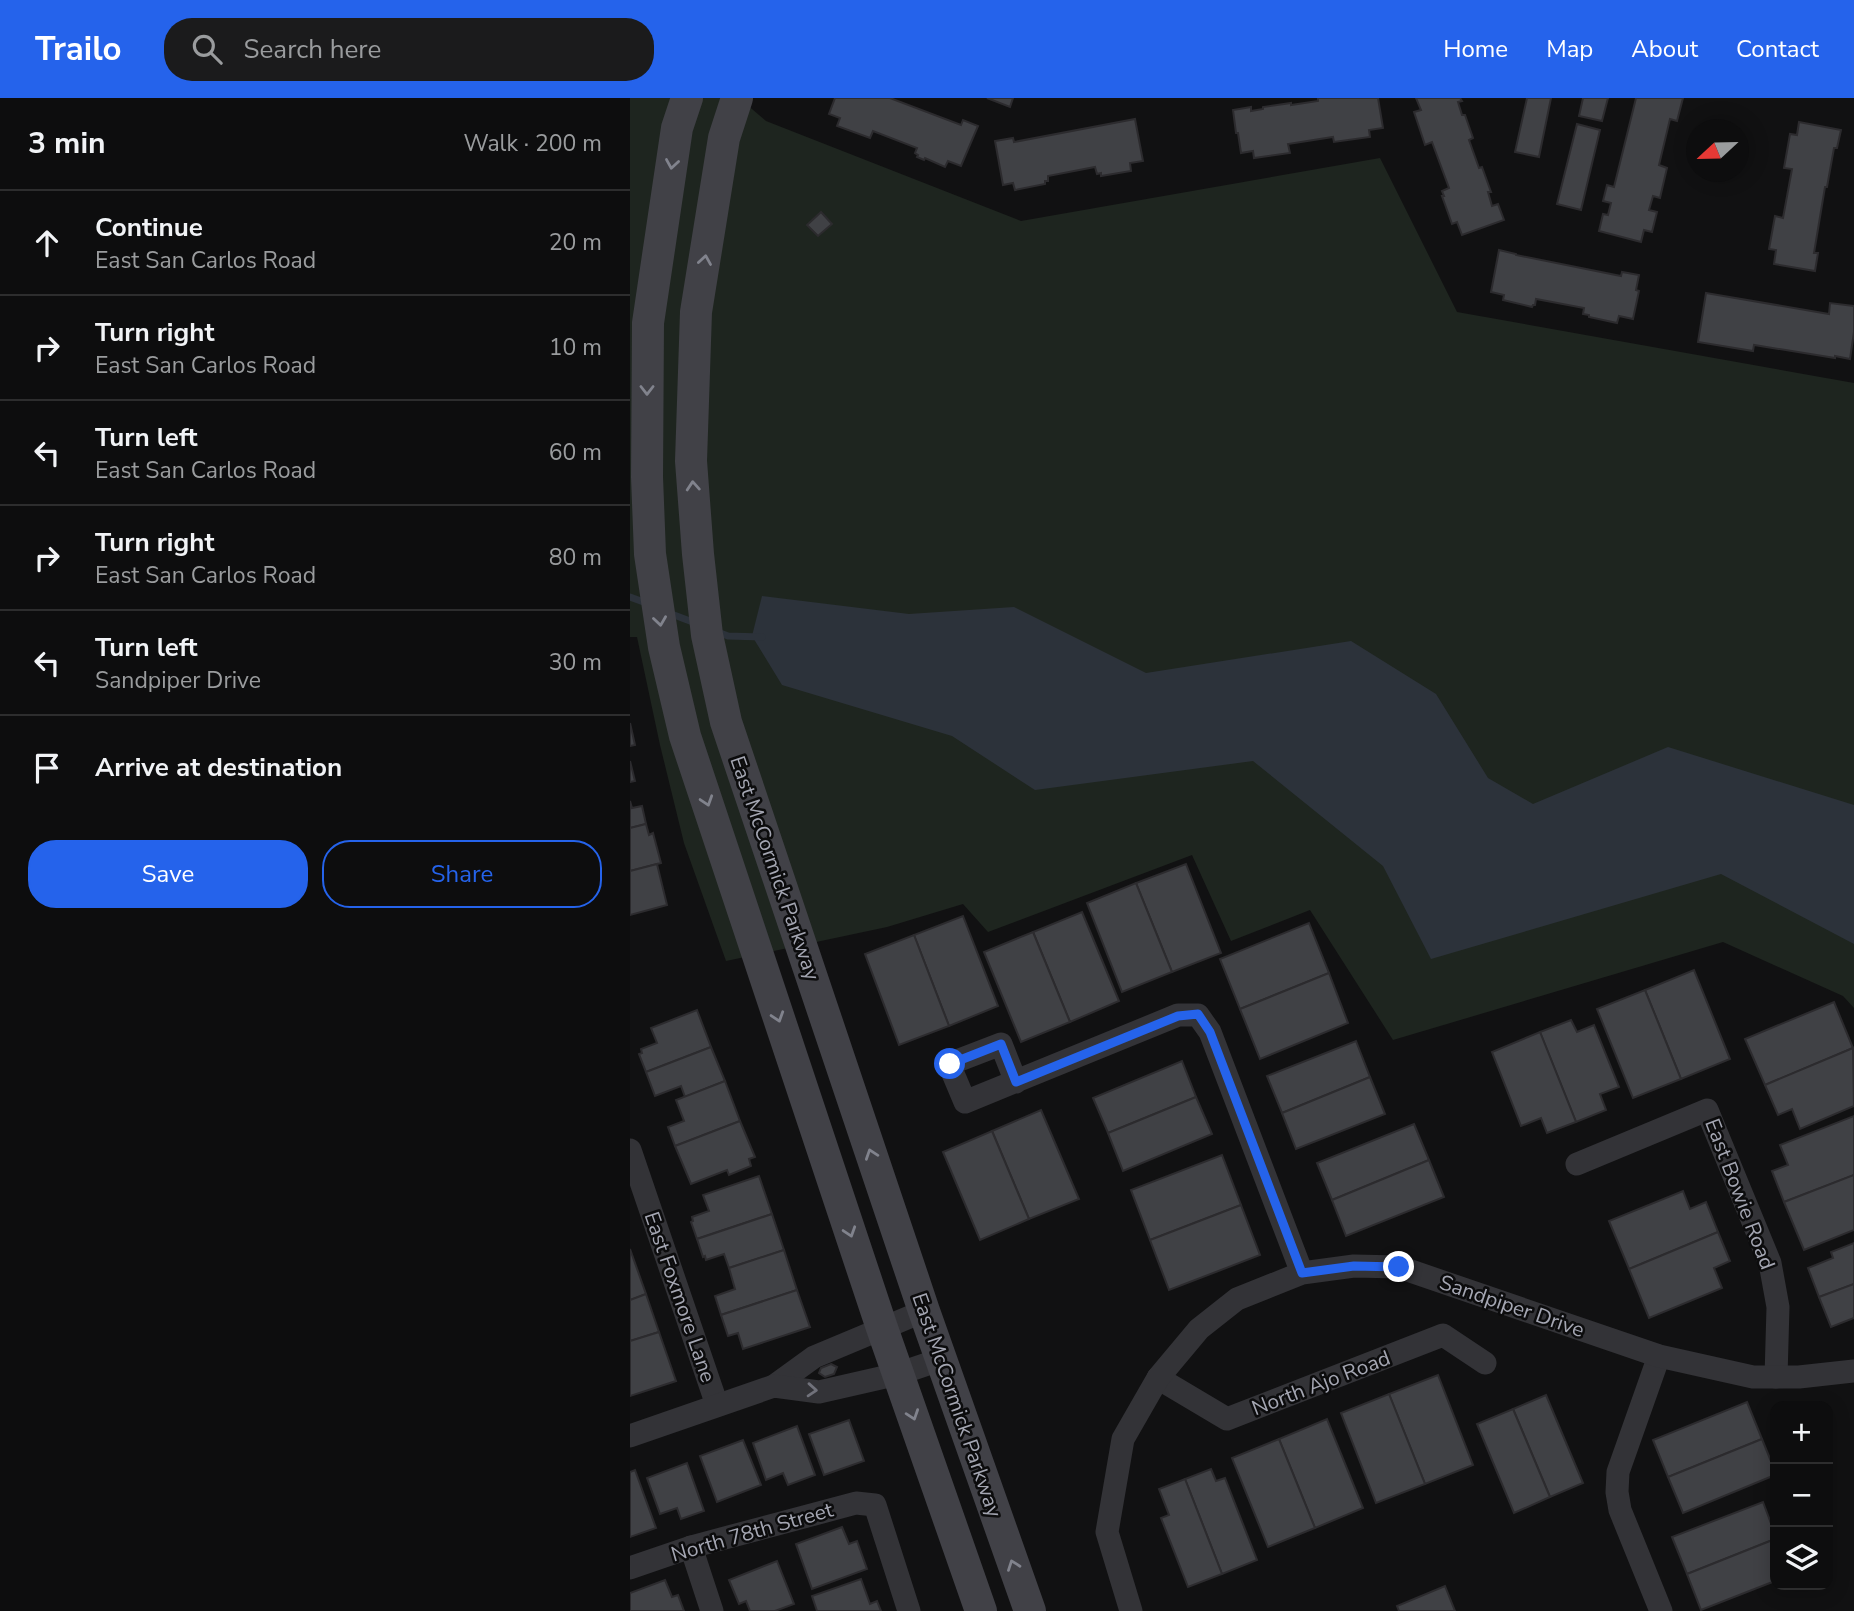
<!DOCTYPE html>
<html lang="en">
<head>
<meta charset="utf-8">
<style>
  :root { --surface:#0d0d0e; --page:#1b1b1c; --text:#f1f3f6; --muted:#9a9c9e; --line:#2d2d2e; --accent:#2563eb }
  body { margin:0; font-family:"Nunito Sans",sans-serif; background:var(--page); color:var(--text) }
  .controls { position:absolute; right:21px; bottom:21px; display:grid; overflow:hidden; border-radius:14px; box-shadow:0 4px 18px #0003 }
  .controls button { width:63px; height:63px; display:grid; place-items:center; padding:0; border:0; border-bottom:2px solid var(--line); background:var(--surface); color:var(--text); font:35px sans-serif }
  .compass { position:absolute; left:1056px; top:21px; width:63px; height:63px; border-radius:50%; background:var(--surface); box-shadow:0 4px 18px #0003; rotate:248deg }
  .stop { position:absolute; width:21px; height:21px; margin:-16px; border:5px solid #2563eb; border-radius:50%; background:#fff }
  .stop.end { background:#2563eb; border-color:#fff; box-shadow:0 2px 7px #0008 }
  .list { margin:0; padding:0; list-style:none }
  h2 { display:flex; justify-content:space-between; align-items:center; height:91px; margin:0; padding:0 28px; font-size:30px }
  h2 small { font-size:23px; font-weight:400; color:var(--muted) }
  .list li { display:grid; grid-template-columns:46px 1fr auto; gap:21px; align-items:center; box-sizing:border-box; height:105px; padding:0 28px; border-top:2px solid var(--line) }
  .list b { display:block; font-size:26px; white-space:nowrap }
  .list p { margin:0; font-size:23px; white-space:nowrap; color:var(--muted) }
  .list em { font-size:23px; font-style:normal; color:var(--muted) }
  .actions { display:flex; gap:14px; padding:21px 28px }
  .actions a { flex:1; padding:16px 0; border:2px solid var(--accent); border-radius:28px; text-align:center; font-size:24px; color:var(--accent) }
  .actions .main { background:var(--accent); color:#fff }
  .icon { flex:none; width:38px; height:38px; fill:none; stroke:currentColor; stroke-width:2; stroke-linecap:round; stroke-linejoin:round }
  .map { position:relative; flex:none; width:1224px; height:1513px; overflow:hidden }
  header { display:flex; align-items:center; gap:42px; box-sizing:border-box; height:98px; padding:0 35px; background:var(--accent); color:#fff }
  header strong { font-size:33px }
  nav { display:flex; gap:38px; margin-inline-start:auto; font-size:24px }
  .search { width:490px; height:63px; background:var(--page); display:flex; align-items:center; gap:18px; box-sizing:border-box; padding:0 24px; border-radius:28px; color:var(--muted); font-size:26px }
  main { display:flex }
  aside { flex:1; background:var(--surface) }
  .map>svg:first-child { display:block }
</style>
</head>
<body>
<header>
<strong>Trailo</strong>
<div class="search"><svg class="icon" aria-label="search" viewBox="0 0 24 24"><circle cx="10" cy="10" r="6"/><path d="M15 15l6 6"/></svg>Search here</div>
<nav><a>Home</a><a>Map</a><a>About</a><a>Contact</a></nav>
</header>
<main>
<aside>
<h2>3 min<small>Walk · 200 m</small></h2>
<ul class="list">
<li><svg class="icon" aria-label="ahead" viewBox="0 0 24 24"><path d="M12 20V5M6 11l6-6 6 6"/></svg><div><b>Continue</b><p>East San Carlos Road</p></div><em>20 m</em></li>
<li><svg class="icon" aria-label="right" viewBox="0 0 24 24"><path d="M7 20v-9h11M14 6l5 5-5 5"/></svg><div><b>Turn right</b><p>East San Carlos Road</p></div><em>10 m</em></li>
<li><svg class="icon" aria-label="left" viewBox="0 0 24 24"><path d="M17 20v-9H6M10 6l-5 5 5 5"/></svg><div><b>Turn left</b><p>East San Carlos Road</p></div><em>60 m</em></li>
<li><svg class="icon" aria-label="right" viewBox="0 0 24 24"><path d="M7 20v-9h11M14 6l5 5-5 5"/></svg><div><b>Turn right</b><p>East San Carlos Road</p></div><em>80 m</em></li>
<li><svg class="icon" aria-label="left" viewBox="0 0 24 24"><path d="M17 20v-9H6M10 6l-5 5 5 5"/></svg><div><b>Turn left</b><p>Sandpiper Drive</p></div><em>30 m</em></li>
<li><svg class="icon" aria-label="arrive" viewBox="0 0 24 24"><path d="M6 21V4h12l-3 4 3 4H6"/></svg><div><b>Arrive at destination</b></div></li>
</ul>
<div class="actions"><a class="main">Save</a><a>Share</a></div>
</aside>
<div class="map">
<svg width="1224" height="1513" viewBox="0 0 1224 1513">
  <rect width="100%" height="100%" fill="#111112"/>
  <!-- green -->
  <polygon fill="#1e251f" points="0,0 109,0 136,23 391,123 750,60 827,214 1224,285 1224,910 1213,898 1093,844 763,942 680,812 601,843 562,757 358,834 333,806 257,829 96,863 54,745 30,647 7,539 0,539"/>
  <!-- water -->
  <polygon fill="#2c323a" points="132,498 279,516 384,509 516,575 721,543 806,596 858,680 903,706 1038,649 1224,707 1224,846 1091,776 801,861 753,768 623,663 405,692 322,638 152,587 122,538"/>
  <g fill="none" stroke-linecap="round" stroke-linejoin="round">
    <!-- stream -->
    <g stroke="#2c323a" stroke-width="7">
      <polyline points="0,499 19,506"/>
      <polyline points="36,514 68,526"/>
      <polyline points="85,533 98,538 132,539"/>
    </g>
  </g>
  <!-- building -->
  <g fill="#404145" stroke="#2c2b2e" stroke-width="2">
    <polygon points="205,0 260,0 331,27 333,22 348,28 331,68 318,63 315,69 295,60 294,62 287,59 288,57 285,55 287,50 243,33 240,40 207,28 210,20 199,16"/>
    <polygon points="357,0 383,0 380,9"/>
    <polygon points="688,0 748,0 753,30 739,32 740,39 704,44 703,39 658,46 660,55 624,60 623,53 611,55 608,35 606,35 603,12 621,9 621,13 633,11 633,9 661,5 661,7 688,3"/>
    <polygon points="786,0 830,0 832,3 828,4 832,17 835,17 843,40 839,42 849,70 852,69 861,94 858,94 862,108 868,106 874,122 832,137 827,124 822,126 812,98 814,98 812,93 819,90 802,44 795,47 784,14 791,12"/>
    <polygon points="897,0 921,0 909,59 885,54"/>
    <polygon points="953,0 978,0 972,23 949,18"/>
    <polygon points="1006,0 1053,0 1047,23 1040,21 1029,67 1037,70 1030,100 1023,98 1019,112 1027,114 1022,134 1014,132 1011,144 969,133 973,116 978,117 981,105 973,103 977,87 984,89"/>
    <polygon points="505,21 513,63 500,65 501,73 471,78 471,75 467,76 465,69 418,78 418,83 415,83 415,86 385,92 383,85 373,87 365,43 383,40 384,44"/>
    <polygon points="1169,24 1211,32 1207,50 1204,50 1197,89 1195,89 1184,155 1188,155 1185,173 1144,166 1146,152 1139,151 1145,118 1153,120 1162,71 1154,70 1160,36 1167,37"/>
    <polygon points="947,26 970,32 951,112 927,106"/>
    <polygon points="191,114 202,126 188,138 177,127"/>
    <polygon points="869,152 886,156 886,157 991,178 992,174 1009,177 1006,192 1009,193 1003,221 989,218 987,225 959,219 959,217 953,216 954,210 906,201 905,207 903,207 902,209 873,202 874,197 861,194"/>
    <polygon points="1076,195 1199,216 1200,205 1224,208 1224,234 1220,261 1205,258 1205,260 1124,247 1123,253 1068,244"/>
    <polygon points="0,625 5,647 0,648"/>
    <polygon points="0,663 5,683 0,684"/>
    <polygon points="0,703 2,710 12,708 16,726 0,730"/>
    <polygon points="16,726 19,737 23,735 31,765 0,773 0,730"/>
    <polygon points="27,766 37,807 0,817 0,773"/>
    <polygon points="556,766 591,855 542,874 506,785"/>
    <polygon points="506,785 542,874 492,894 457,805"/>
    <polygon points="452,814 489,903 440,924 403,834"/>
    <polygon points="333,818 368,908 319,928 284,837"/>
    <polygon points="679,825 699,875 610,911 590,861"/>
    <polygon points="403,834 440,924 391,944 354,854"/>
    <polygon points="284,837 319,928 269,947 235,856"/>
    <polygon points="1064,872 1100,961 1051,981 1015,892"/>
    <polygon points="699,875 718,925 630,961 610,911"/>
    <polygon points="1015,892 1051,981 1003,1000 967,911"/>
    <polygon points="1204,904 1223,950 1135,987 1115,941"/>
    <polygon points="67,912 81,949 16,974 9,956 12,955 11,951 27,945 21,930"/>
    <polygon points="941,922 947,934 964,927 989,989 970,996 976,1012 946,1024 910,934"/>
    <polygon points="910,934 946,1024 917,1035 911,1020 891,1028 862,954"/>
    <polygon points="726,943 740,979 652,1015 637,978"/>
    <polygon points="81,949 95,983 55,999 51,988 25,998 16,974"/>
    <polygon points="1223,950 1224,1008 1170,1031 1162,1011 1148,1017 1135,987"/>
    <polygon points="552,963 566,999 478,1035 463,1000"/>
    <polygon points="740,979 755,1016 666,1051 652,1015"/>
    <polygon points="95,983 110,1023 45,1048 38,1029 54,1023 46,1002"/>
    <polygon points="566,999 582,1036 493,1073 478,1035"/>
    <polygon points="411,1012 449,1101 399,1121 362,1033"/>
    <polygon points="1224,1018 1224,1077 1154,1104 1142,1073 1158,1067 1150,1047"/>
    <polygon points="110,1023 125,1059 119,1061 121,1068 99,1077 97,1072 61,1086 45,1048"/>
    <polygon points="784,1026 799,1062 702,1102 687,1065"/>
    <polygon points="362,1033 399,1121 350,1142 313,1054"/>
    <polygon points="592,1057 611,1107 520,1142 501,1092"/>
    <polygon points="799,1062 814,1099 716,1138 702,1102"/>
    <polygon points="1224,1077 1224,1132 1174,1152 1154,1104"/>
    <polygon points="129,1078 142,1116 67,1141 61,1124 63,1123 62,1119 79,1113 73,1097"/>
    <polygon points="1053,1093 1060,1111 1076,1104 1088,1134 999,1171 979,1123"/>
    <polygon points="611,1107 630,1157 539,1192 520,1142"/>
    <polygon points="142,1116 154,1152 99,1170 94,1156 76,1162 75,1158 73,1159 67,1141"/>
    <polygon points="1088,1134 1100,1163 1084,1170 1092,1190 1019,1220 999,1171"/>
    <polygon points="1224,1145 1224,1186 1189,1199 1178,1170 1203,1160 1201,1154"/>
    <polygon points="0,1151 16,1196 0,1202"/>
    <polygon points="154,1152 167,1192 91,1217 85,1198 105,1191 99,1170"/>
    <polygon points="1224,1186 1224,1220 1201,1229 1189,1199"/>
    <polygon points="167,1192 180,1229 113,1251 108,1235 98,1238 91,1217"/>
    <polygon points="16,1196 29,1234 0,1243 0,1202"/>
    <polygon points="29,1234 46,1283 0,1298 0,1243"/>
    <polygon points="201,1266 207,1269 204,1276 195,1279 189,1275 191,1270"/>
    <polygon points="808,1277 843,1367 795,1386 759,1296"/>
    <polygon points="759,1296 795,1386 746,1405 711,1315"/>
    <polygon points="916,1297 953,1385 920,1399 883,1311"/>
    <polygon points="1117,1304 1132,1341 1038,1379 1023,1342"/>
    <polygon points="883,1311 920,1399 884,1415 847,1326"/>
    <polygon points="697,1321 733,1410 685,1430 649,1341"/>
    <polygon points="219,1322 234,1363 194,1377 179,1336"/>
    <polygon points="167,1328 185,1377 158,1387 153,1375 136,1382 123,1345"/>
    <polygon points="649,1341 685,1430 638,1449 602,1360"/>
    <polygon points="1132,1341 1145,1373 1145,1377 1053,1415 1038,1379"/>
    <polygon points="113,1342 131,1387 87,1404 70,1358"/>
    <polygon points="57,1365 74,1413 51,1421 47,1410 30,1416 17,1380"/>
    <polygon points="581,1371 586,1383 595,1380 627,1462 592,1476 555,1381"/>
    <polygon points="5,1372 26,1430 0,1439 0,1374"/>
    <polygon points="555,1381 592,1476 558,1489 531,1420 539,1417 529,1391"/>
    <polygon points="1133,1404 1145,1436 1145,1441 1057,1476 1042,1439"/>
    <polygon points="212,1429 219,1446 227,1443 237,1471 182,1491 166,1446"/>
    <polygon points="1145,1441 1145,1483 1071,1512 1057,1476"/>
    <polygon points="147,1463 164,1506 145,1513 120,1513 116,1503 109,1506 99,1482"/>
    <polygon points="231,1481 240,1506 247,1503 251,1513 187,1513 182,1498"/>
    <polygon points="35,1482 42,1499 48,1497 54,1513 0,1513 0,1495"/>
    <polygon points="815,1488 825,1513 769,1513 767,1508"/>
  </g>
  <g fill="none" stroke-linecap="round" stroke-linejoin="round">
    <!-- minor -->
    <g stroke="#333337" stroke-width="23">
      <polyline points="386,984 371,946 319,966 335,1004 548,917 568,917 580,934 672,1175"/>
      <polyline points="0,1052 87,1307"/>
      <polyline points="947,1066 1077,1012 1140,1165 1148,1209 1146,1279"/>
      <polyline points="1029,1258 988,1374 987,1394 990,1412 1031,1513"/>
      <polyline points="528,1280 597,1321 813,1237 855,1265"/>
      <polyline points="144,1288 184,1259 294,1213"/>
      <polyline points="0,1338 144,1288 189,1294 268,1276 312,1261"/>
      <polyline points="61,1449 82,1513"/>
      <polyline points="0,1470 61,1449 226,1405 245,1407 279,1513"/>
      <polyline points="501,1513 477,1434 493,1341 528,1280 569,1231 607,1201 672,1175 724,1168 769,1169 1029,1258 1123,1279 1169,1279 1224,1273"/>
    </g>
    <!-- secondary -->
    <g stroke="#414147" stroke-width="32">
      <polyline points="57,0 47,30 18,225 17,379 20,456 34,549 55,638 252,1230 351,1513"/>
      <polyline points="107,0 94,40 66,214 61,363 68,456 77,537 96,624 294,1213 400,1513"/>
    </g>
  </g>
  <!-- one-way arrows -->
  <defs><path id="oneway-chevron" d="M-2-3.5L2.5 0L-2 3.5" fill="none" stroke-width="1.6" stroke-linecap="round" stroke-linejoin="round" transform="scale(1.75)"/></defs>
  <g stroke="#81838d">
    <use href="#oneway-chevron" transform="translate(42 66) rotate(99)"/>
    <use href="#oneway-chevron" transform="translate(75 162) rotate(-81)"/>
    <use href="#oneway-chevron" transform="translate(17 292) rotate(90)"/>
    <use href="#oneway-chevron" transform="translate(63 388) rotate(-94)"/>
    <use href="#oneway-chevron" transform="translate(30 523) rotate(82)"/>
    <use href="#oneway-chevron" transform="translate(77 703) rotate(72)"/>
    <use href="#oneway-chevron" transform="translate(148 919) rotate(72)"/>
    <use href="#oneway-chevron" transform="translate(241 1056) rotate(-109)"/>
    <use href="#oneway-chevron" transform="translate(220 1134) rotate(72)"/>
    <use href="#oneway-chevron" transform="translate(283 1317) rotate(71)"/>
    <use href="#oneway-chevron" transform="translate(383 1467) rotate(-110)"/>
  </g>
  <use stroke="#71727b" href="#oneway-chevron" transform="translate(182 1292) rotate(4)"/>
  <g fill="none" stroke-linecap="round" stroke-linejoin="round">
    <!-- route -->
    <polyline stroke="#2563eb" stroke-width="9" points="320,966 371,946 386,984 548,918 568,916 580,934 672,1175 724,1168 769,1169"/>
  </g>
  <g text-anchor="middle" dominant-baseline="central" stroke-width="5" stroke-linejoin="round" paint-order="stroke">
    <!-- street labels -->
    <g font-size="21" fill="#a4a6b2" stroke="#0c0c0d">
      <text transform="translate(145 770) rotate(71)">East McCormick Parkway</text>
      <text transform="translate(1110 1096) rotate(69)">East Bowie Road</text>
      <text transform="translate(50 1199) rotate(71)">East Foxmore Lane</text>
      <text transform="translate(882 1208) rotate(19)">Sandpiper Drive</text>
      <text transform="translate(691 1285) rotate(-21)">North Ajo Road</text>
      <text transform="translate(327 1307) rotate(71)">East McCormick Parkway</text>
      <text transform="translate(122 1434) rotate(-16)">North 78th Street</text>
    </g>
  </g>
</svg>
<div class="controls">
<button>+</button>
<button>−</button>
<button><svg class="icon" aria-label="layers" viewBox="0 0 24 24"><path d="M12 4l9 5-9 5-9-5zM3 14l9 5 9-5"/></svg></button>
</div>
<svg class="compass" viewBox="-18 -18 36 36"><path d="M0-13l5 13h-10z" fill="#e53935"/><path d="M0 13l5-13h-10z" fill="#9a9c9e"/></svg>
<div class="stop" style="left:320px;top:966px"></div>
<div class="stop end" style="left:769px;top:1169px"></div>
</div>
</main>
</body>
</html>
